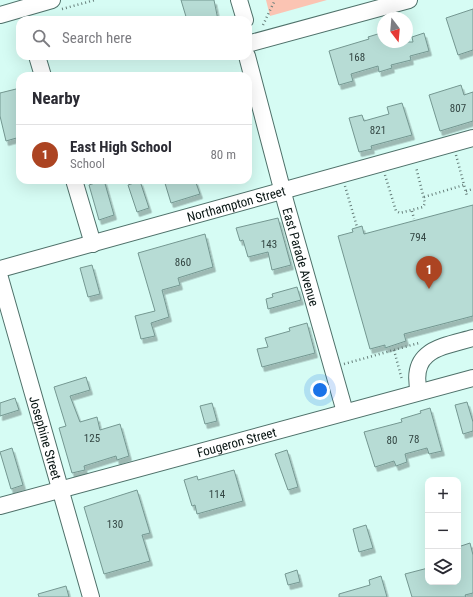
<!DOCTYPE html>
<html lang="en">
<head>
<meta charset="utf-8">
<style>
  :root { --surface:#fff; --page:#f2f2f3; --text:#2b2b33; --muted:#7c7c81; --line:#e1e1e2; --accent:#ac4422 }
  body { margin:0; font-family:"Roboto Condensed",sans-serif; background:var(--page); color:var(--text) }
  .controls { position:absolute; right:12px; bottom:12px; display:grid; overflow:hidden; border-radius:8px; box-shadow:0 4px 16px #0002 }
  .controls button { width:36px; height:36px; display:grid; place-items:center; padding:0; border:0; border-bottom:1px solid var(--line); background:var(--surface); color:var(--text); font:20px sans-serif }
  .compass { position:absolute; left:377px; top:12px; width:36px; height:36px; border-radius:50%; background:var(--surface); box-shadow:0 4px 16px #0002; rotate:164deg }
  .you { position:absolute; left:320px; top:390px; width:14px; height:14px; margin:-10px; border:3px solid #fff; border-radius:50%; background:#1a73e8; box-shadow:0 0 0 6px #1a73e833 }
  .badge { display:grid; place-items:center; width:26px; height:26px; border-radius:50%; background:var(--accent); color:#fff; font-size:13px; font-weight:700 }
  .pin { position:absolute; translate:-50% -33px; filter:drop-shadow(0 1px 2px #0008) }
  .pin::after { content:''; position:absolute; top:21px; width:14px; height:12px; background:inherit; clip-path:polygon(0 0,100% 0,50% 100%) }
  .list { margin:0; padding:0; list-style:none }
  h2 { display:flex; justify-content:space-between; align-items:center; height:52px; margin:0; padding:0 16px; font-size:17px }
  h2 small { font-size:13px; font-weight:400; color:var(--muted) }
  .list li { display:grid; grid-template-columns:26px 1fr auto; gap:12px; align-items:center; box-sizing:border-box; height:60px; padding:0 16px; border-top:1px solid var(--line) }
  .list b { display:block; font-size:15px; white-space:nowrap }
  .list p { margin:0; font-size:13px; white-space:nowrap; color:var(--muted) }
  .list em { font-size:13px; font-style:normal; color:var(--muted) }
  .icon { flex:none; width:22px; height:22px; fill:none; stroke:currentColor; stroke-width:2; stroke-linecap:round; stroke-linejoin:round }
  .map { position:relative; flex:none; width:473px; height:597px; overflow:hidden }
  .search { position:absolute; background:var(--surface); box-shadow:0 4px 16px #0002; left:16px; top:16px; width:236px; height:44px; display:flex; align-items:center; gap:10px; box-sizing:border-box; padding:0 14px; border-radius:12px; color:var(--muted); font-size:15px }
  .panel { position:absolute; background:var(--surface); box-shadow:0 4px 16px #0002; left:16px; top:72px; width:236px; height:112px; border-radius:12px }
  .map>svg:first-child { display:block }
</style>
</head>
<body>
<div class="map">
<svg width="473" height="597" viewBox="0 0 473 597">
  <defs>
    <filter id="shadow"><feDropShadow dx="2.5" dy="4.5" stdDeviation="0" flood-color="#0004"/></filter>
  </defs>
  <rect width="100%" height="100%" fill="#d6fcf4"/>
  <!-- green -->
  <polygon fill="#fbc4b3" points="266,0 327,0 270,16"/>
  <!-- building -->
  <g fill="#b7dcd5" stroke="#749791" filter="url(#shadow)">
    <polygon points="181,0 214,0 218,20 187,20"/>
    <polygon points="473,9 473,50 458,55 446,18"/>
    <polygon points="381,33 383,42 413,42 412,37 424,33 429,51 410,56 411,60 391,65 392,68 379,72 378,66 351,74 353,81 339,85 329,51 369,39 368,37"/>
    <polygon points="461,85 464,95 473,92 473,121 440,131 429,95"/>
    <polygon points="20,88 20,137 6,141 0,116 0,93"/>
    <polygon points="402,103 412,135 371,146 372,149 359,152 349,118 362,115 364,121 389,114 387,107"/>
    <polygon points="104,180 114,215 99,220 89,185"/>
    <polygon points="164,180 195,180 200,194 171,203"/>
    <polygon points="140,181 149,208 137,212 128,185"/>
    <polygon points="473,205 473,316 404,334 406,341 385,348 385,345 370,349 338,236 353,232 352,229 362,226 364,234"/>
    <polygon points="278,218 291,265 272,270 268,252 248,257 243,240 240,241 236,228"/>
    <polygon points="205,234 213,267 178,278 180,285 162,290 169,317 151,323 155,336 141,339 135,316 155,311 138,253"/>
    <polygon points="92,265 100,294 88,297 80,268"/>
    <polygon points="297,287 301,300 268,309 266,299 273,297 272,294"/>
    <polygon points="307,323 315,353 262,367 257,349 268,347 265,338 290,331 289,328"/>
    <polygon points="86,377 90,390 70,396 80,422 97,417 100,430 120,424 129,456 117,460 116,456 84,466 85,470 72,473 59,428 66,426 54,387"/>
    <polygon points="15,398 19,410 0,416 0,403"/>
    <polygon points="467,402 473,422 473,431 463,434 455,405"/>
    <polygon points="212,403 217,421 205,424 200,406"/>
    <polygon points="430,408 442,451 429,454 427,448 405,454 407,462 396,466 394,461 375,467 364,432 402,422 401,419 421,413 420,411"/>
    <polygon points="12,448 23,485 11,489 0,452"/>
    <polygon points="287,450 298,487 288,490 275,454"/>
    <polygon points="234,470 243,501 197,514 195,505 192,506 184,480 197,476 198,480"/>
    <polygon points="137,490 150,533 142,535 150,561 104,574 84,507"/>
    <polygon points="366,525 373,548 359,552 353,529"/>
    <polygon points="470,543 473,555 473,593 465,595 466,597 412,597 405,574 428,568 428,582 458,582 458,547"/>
    <polygon points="297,570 300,582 288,585 285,574"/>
    <polygon points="381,576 387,597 339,597 339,594 370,585 369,580"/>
    <polygon points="66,586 69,597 39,597 38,594"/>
  </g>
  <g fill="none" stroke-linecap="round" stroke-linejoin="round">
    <!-- minor casing -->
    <g stroke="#4f716a" stroke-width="18">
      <g id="minor">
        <polyline points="239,0 245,20"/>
        <polyline points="0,15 52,0"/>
        <polyline points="251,43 409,0"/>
        <polyline points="37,56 43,76"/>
        <path id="s1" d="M247,56L286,204L345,412"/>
        <polyline points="74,180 93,244"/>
        <path id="s2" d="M0,269L473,138"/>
        <path id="s3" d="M0,278L91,597"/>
        <path d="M419,392C409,350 441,347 473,338"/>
        <path id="s4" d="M0,506L473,378"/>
      </g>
    </g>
    <!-- path -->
    <g stroke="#667e7a" stroke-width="2.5" stroke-dasharray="1 3" stroke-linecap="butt">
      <polyline points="62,9 95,0"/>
      <polyline points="263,25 275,0"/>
      <polyline points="456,155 467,196"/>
      <polyline points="385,175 396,211 400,213 423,207 425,203 416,167"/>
      <polyline points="345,186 357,227"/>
      <polyline points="466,191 473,189"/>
      <polyline points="424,197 464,185"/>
      <polyline points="412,211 414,219"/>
      <polyline points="394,350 402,380"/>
      <polyline points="344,364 419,343"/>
    </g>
    <!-- minor -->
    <use href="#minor" stroke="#fff" stroke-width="16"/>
  </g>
  <g text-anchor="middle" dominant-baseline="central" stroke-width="3" stroke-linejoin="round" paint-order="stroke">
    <!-- number labels -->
    <g font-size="11" fill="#334643">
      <text x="357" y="57">168</text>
      <text x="458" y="108">807</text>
      <text x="378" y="130">821</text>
      <text x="418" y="237">794</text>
      <text x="269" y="244">143</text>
      <text x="183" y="262">860</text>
      <text x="92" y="438">125</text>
      <text x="414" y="439">78</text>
      <text x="392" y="440">80</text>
      <text x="217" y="494">114</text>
      <text x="115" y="524">130</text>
    </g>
    <!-- street labels -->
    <g font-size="13" fill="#071412" stroke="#fff">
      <text stroke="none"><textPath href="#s2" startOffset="245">Northampton Street</textPath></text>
      <text stroke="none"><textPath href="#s1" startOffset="208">East Parade Avenue</textPath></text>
      <text stroke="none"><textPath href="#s3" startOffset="166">Josephine Street</textPath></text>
      <text stroke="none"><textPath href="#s4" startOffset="245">Fougeron Street</textPath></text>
    </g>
  </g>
</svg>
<div class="controls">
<button>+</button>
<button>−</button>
<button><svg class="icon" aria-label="layers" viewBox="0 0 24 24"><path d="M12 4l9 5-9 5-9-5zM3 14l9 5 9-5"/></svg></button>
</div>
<svg class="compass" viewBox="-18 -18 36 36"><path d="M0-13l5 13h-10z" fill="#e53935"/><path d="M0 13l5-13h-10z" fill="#7c7c81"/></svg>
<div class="you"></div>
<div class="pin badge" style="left:429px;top:289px">1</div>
<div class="search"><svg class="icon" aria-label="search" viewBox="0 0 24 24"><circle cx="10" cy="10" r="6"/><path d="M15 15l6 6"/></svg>Search here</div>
<section class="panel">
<h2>Nearby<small></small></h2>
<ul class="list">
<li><span class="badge">1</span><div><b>East High School</b><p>School</p></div><em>80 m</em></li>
</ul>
</section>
</div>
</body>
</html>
